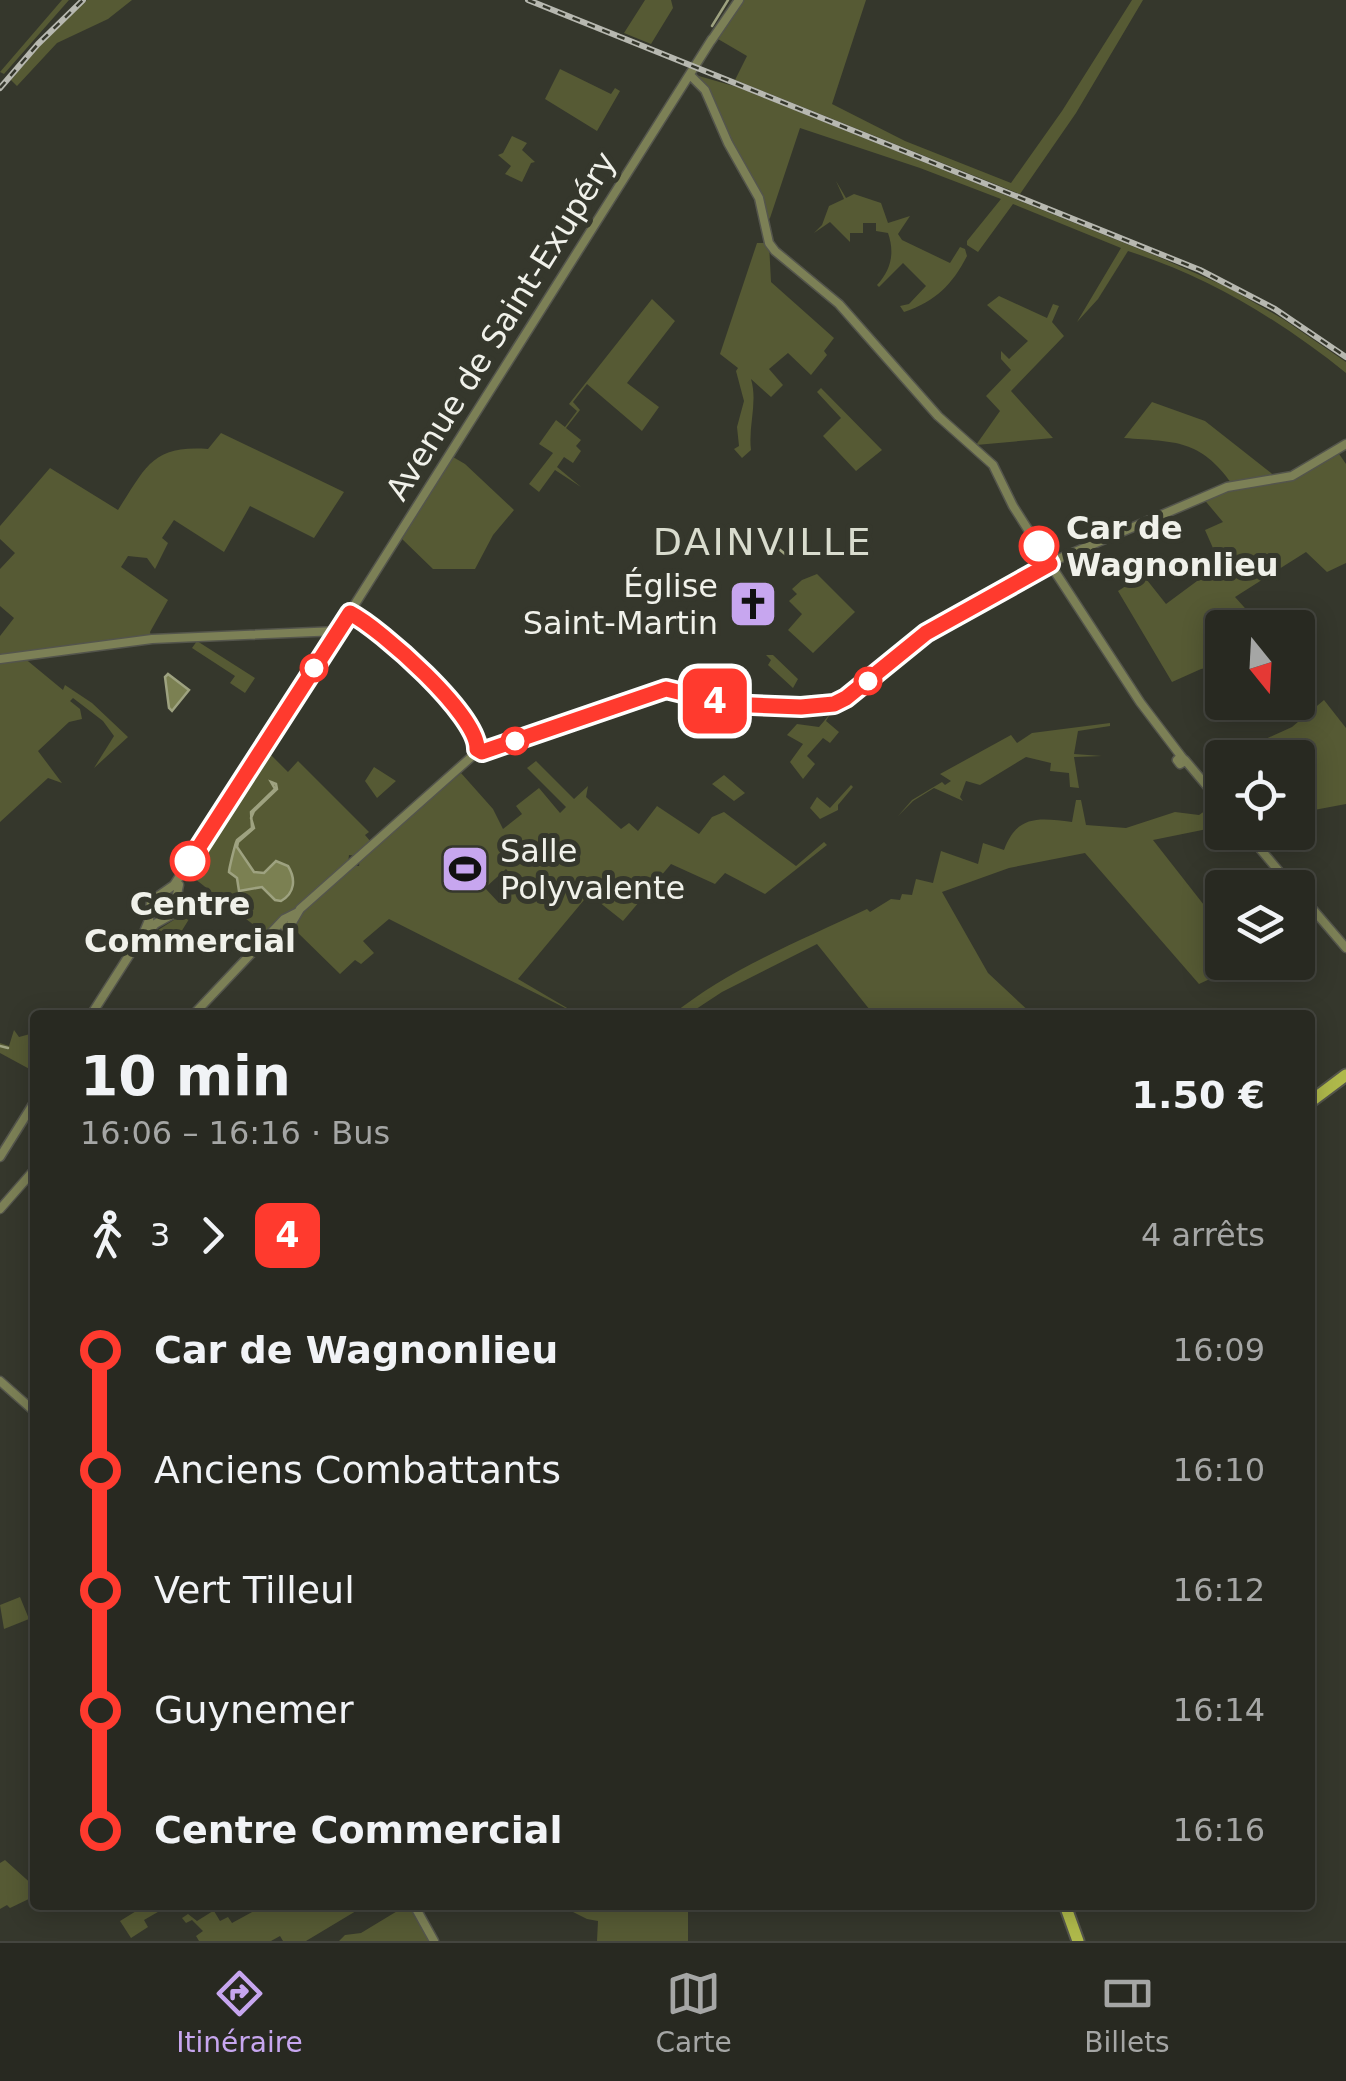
<!DOCTYPE html>
<html lang="fr">
<meta charset="utf-8">
<style>
:root{--surface:#282921;--page:#34352e;--text:#f1f3f6;--muted:#a5a6a5;--line:#44453f;--accent:#c7a6ef}
body{margin:0;font-family:"DejaVu Sans",sans-serif;background:var(--page);color:var(--text);height:100vh;display:flex;flex-direction:column;font-size:38px;white-space:nowrap}
*{box-sizing:border-box;margin:0}
p{font-size:32px;color:var(--muted)}
.icon{flex:none;width:55px;height:55px;fill:none;stroke:currentColor;stroke-width:2;stroke-linecap:round;stroke-linejoin:round}
.map{position:relative;flex:1;overflow:hidden}
.panel{position:absolute;left:30px;top:1010px;width:1285px;height:900px;display:flex;flex-direction:column;background:var(--surface);border-radius:10px;box-shadow:0 5px 25px #0003,0 0 0 2px var(--line)}
.panel>*{flex:none}
.badge{padding:0 20px;border-radius:15px;font-size:35px;line-height:65px}
.needle{width:65px;rotate:162deg}
.buttons{position:absolute;left:1205px;top:610px;display:grid;gap:20px}
.buttons a{display:grid;place-items:center;width:110px;height:110px;border-radius:10px;background:var(--surface);box-shadow:0 5px 25px #0003,0 0 0 2px var(--line);font-size:50px}
.map>.badge{position:absolute;translate:-50% -50%;box-shadow:0 0 0 5px #fff}
.legs{display:flex;align-items:center;gap:15px;height:110px;padding:0 50px;font-size:32px}
.legs p{margin-inline-start:auto}
.overview{display:flex;align-items:center;justify-content:space-between;height:170px;padding:0 50px}
h1{font-size:55px;font-weight:700;line-height:75px}
ul{padding:0 50px;list-style:none}
li{display:flex;align-items:center;gap:35px;height:120px;font-size:38px}
li i{display:grid;place-items:center;width:15px;height:100%;margin:0 12px;background:currentColor}
li i::after{content:'';width:25px;height:25px;margin:-12px;border:8px solid;border-radius:50%;background:var(--surface)}
li p{margin-inline-start:auto}
li:first-child i{background:linear-gradient(#0000 50%,currentColor 0)}
li:last-child i{background:linear-gradient(currentColor 50%,#0000 0)}
.menu{display:flex;justify-content:space-around;align-items:center;height:140px;border-top:2px solid var(--line);background:var(--surface);font-size:28px;color:var(--muted)}
.menu a{display:grid;justify-items:center;gap:5px}
.menu .current{color:var(--accent)}
.map>svg:first-child{display:block}
.green{fill:#565a34;fill-rule:evenodd}
.water{fill:#7b8052;stroke:#9ea280;stroke-width:2.5}
.lines{fill:none;stroke-linecap:round;stroke-linejoin:round}
.stream{stroke:#9ea280;stroke-width:2.5}
.secondary-casing{stroke:#54554c;stroke-width:11}
.highway-casing{stroke:#54554c;stroke-width:15}
.secondary{stroke:#7c8056;stroke-width:8}
.highway{stroke:#afb94b;stroke-width:11}
.rail-casing{stroke:#b7b8b0;stroke-width:6}
.rail{stroke:#35372c;stroke-width:2.5;stroke-dasharray:8;stroke-linecap:butt}
.line-1-casing{stroke:#fff;stroke-width:22}
.line-1{stroke:#ff3a2e;stroke-width:15}
.stop-1-dot{fill:#fff;stroke:#ff3a2e;stroke-width:5}
.labels{text-anchor:middle;stroke-width:10;stroke-linejoin:round;paint-order:stroke}
.street-label{font-size:32px;fill:#f0f1ea;stroke:#35372c}
.stop-label{font-size:32px;font-weight:bold;fill:#f0f1ea;stroke:#35372c;text-anchor:start}
.poi-label{font-size:32px;fill:#f0f1ea;stroke:#35372c;text-anchor:end}
.quarter-label{font-size:38px;letter-spacing:2.5px;fill:#d9dcce;stroke:#35372c}
</style>
<div class="map">
<svg width="1346" height="1941" viewBox="0 0 1346 1941">
<rect width="100%" height="100%" fill="#35372c"/>
<!-- green -->
<path class="green" d="M62,0h7l-65,74 -4,-2z
M87,0h45l-24,19 -51,24 -40,43 -7,-7 49,-54z
M645,0h26l2,8 -22,36 -27,-11z
M741,0h125l-34,104 73,37 106,42 51,-72 70,-111h11l-67,113 -56,81 -285,-114 12,-24 -29,-17 17,-26 -2,-2z
M560,69l51,25 4,-6 5,3 -23,40 -52,-32z
M699,76l38,11 417,168 73,32 56,32 63,43v11c-66,-53 -137,-96 -218,-122l-30,48 -21,23 44,-74 -108,-44 -35,48 -11,-7v-4l34,-42 -81,-31 -120,-40 -30,90 -4,4 -7,-25 -60,-116z
M512,136l15,7 -5,7 13,12 -4,1 -9,19 -17,-8 6,-8 -13,-11 5,-2z
M836,181l10,17 8,-4 27,9 7,20 22,-7 -12,18 4,6 48,23 10,-16 5,2 2,7c-15,29 -31,45 -63,56l-4,-6 9,-2 17,-18 -23,-23 -24,24 -2,-2c14,-15 18,-32 11,-52l-12,-2v-8h-13v10h-13v9l-20,-20 -16,11 8,-8 7,-19 15,-7z
M757,243h12l2,39 63,56 -10,13 3,4 -16,20 -23,-22 -19,16 14,16 -12,12 -20,-18c7,24 -3,46 0,71l-9,8 -8,-9 5,-3 -2,-19 7,-26 -8,-30 2,-3 -18,-14z
M999,296l48,22 6,-14 6,2 -7,16 12,14 -53,55 42,47 -77,7 24,-34 -14,-15 25,-26 -10,-11v-8l8,8 19,-18 -41,-36z
M652,299l23,22 -48,62 32,24 -17,24 -55,-47 -14,18 7,8 -14,18 15,12 -5,6 5,5 -8,12 -9,-6 -7,10 24,20 -26,-17 -16,22 -10,-8 24,-31 -14,-9 17,-24 9,7 12,-16 -8,-7z
M821,388l61,62 -26,21 -33,-35 18,-18 -24,-26z
M1152,402l53,19 75,59 57,-29 9,13v99l-19,9 -21,-20 -71,45 27,30 -40,1v37l-21,4 -29,13 -54,-91 25,-16 23,29 54,-40 -15,-34 18,-8 -21,-25 30,-13c-32,-45 -56,-42 -108,-46z
M221,433l123,59 -30,46 -64,-32 -26,46 -50,-32 -12,18 6,5 -13,26 -8,-11 -19,-2 -7,11 47,33 -18,32 2,7 -129,18 40,33 2,-5 27,18 36,34 -34,31 20,-32 -11,-15 -30,-23 -3,3 10,8 2,10 -13,3 -31,29 24,32 -14,-5 -48,44v-186l14,-18 -14,-12v-37l15,-16 -15,-14v-13l50,-58 68,42c28,-43 34,-65 90,-61z
M453,457l12,7 49,46 -21,25 -18,34h-42l-32,-31z
M817,574l38,38 -42,41 -25,-23 14,-16 -13,-13 8,-7 -5,-5 10,-9z
M763,587l5,2 3,8 -26,21 -5,-7z
M197,641l58,37 -10,15 -15,-10 5,-7 -43,-28z
M766,655h7l25,24 -5,9 -25,-23 3,-5z
M1324,700l22,28v76l-48,9v-13l11,-3 -3,-15 4,-1 -7,-11 -5,-1v-11l-72,-1 66,-30z
M830,714l-4,7 13,11 -9,11 -7,-5 -16,18 8,8 -12,15 -13,-17 13,-18 -16,-9 10,-11 22,3z
M1110,723v3l-32,5 -4,23 28,2 -28,1 5,31 -9,-1 -1,-14 -19,-2 1,-8 -25,-6 -46,28 -14,-4 -6,16 3,4 -29,-13 -21,13 -15,15 14,-16 30,-18 3,3 6,-4 -11,-7 71,-39 6,8 15,-10z
M269,753l19,19 10,-11 71,71 -4,3 6,7 -14,14 -8,-1 -1,8 -80,69 -4,1 -74,-58 71,-116z
M536,761l38,38 14,-13 -2,11 35,32 8,-6 9,8 19,-25 42,28 13,-17 12,-5 72,54 28,-24 3,3 -62,49 -40,-21 -10,11 -44,-20 -48,57 -34,-27 -71,85 61,36 -190,-96 -26,22 11,12 -13,11 -6,-4 -15,14 -45,-44 -2,-4 3,-9 56,-51h7l1,-7 101,-86 32,36 10,20 19,-15 -6,-8 23,-18 21,25 6,-6 -39,-39zM506,869l14,16 -21,18 -14,-15z
M374,767l22,14 -19,17 -12,-17z
M724,775l21,18 -11,8 -22,-17z
M851,785l2,2 -15,18v5l-18,9 -10,-11 7,-11 13,11z
M1076,800h5l5,25 40,3 49,-16 24,3 19,-13 4,6v18l-69,14 69,88v34l22,1 -45,21 -114,-131 -76,15 -67,24 46,81 45,42h-159l-57,-71 -95,48 -35,23h-15c56,-46 130,-75 195,-106l3,3 21,-13 9,1 2,-6 10,1 4,-16 17,4 8,-32 37,13 5,-21 21,7c13,-36 36,-32 68,-28z
M181,890l18,13 -26,42 -18,-13 25,-16z
M14,1030l5,7 11,-3 5,7v31l-35,-19v-10l9,3z
M20,1597l9,22 -25,10 -4,-24z
M5,1860l30,27v9l-25,12 -3,-3 -7,4v-46z
M146,1905h24l-26,15 4,7 -17,11 -11,-17z
M214,1905h2l-2,6 6,10 8,-4 4,6 22,-12 -2,-6h114l-60,36h-23l-3,-5 -9,5h-72l-3,-5 7,-5 -11,-11 -6,3 -4,-5 6,-4 9,7 16,-10z
M397,1905h11l23,36h-92l6,-6 16,-2 38,-23z
M559,1905h129v36h-91l1,-20 -11,-2z"/>
<!-- water -->
<path class="water" d="M168,674l21,16 -17,21 -3,-3 -4,-31z
M271,782l5,2 1,5 -23,22 -3,7 3,10 -16,14 -1,5 17,25 10,1 12,-12 12,5c8,13 7,27 -7,35l-6,-1 -13,-13 -23,4 -2,-13 -8,-6c0,-3 6,-28 8,-32l15,-12 -1,-16 24,-23z"/>
<g class="lines">
<!-- stream -->
<path class="stream" d="M712,26l16,-26
M774,545l11,9
M0,1046l8,2"/>
<!-- secondary casing -->
<g class="secondary-casing">
<path id="secondary" d="M711,41l28,-41
M690,75l15,15 23,53 31,55 10,45 6,8 64,53 99,112 55,49 20,41 37,58 90,138 41,54
M350,613c45,24 110,92 137,135
M338,631l374,-592
M0,659l152,-20 186,-8
M657,690c16,-2 23,3 38,8 33,10 122,17 151,0l80,-65 130,-73 171,-73 65,-11 54,-32
M1181,756l4,5 -5,3 -3,-4z
M1185,760l37,44
M1246,832l47,56
M1298,892l48,56
M282,922l3,5 5,-1 10,-17 178,-158 6,1 3,-4 173,-59
M146,935l9,-11 18,-10 6,-29
M91,1015l53,-83 5,-12 2,-19 23,-16 166,-255
M193,1015l91,-96 12,-6
M0,1157l35,-56
M0,1209l35,-40
M0,1381l35,31
M414,1905l20,36"/>
</g>
<!-- highway casing -->
<g class="highway-casing">
<path id="highway" d="M1310,1102l36,-27
M1065,1905l13,36"/>
</g>
<!-- secondary -->
<use href="#secondary" class="secondary"/>
<!-- highway -->
<use href="#highway" class="highway"/>
<!-- rail casing -->
<g class="rail-casing">
<path id="rail" d="M528,0l672,270 75,39 71,48
M0,88l38,-44 45,-44"/>
</g>
<!-- rail -->
<use href="#rail" class="rail"/>
</g>
<g class="lines">
<!-- line-1 casing -->
<g class="line-1-casing">
<path id="line-1" d="M190,861l160,-248c31,16 128,102 127,136l5,3 184,-63 62,15 73,3 33,-3 12,-6 80,-65 124,-69 -11,-18"/>
</g>
<!-- line-1 -->
<use href="#line-1" class="line-1"/>
</g>
<!-- icons -->
<defs>
<g id="church-square" transform="scale(2.5)"><rect x="-9" y="-9" width="18" height="18" rx="4" fill="#c7a6ef" stroke="#35372c"/><path d="M-1.2-6h2.4v3.5h3.3v2.4h-3.3V6h-2.4V-.1h-3.3v-2.4h3.3Z" fill="#111"/></g>
<g id="stadium-square" transform="scale(2.5)"><rect x="-9" y="-9" width="18" height="18" rx="4" fill="#c7a6ef" stroke="#35372c"/><path d="M0-5a6.5 5 0 1 0 0 10a6.5 5 0 1 0 0-10ZM-3.5-1.8h7v3.6h-7Z" fill="#111"/></g>
</defs>
<g fill-rule="evenodd">
<use href="#church-square" x="753" y="604"/>
<use href="#stadium-square" x="465" y="869"/>
</g>
<!-- markers -->
<g class="stop-1-dot">
<circle cx="1039" cy="546" r="18"/>
<circle cx="314" cy="668" r="12"/>
<circle cx="868" cy="681" r="12"/>
<circle cx="515" cy="741" r="12"/>
<circle cx="190" cy="861" r="18"/>
</g>
<g class="labels">
<!-- street labels -->
<g class="street-label">
<text transform="translate(501 326) rotate(-58)" y="11">Avenue de Saint-Exupéry</text>
</g>
<!-- stop labels -->
<g class="stop-label">
<text x="1066" y="539">Car de<tspan x="1066" dy="37">Wagnonlieu</tspan></text>
<text x="190" y="915" text-anchor="middle">Centre<tspan x="190" dy="37">Commercial</tspan></text>
</g>
<!-- poi labels -->
<g class="poi-label">
<text x="718" y="597">Église<tspan x="718" dy="37">Saint-Martin</tspan></text>
<text x="500" y="862" text-anchor="start">Salle<tspan x="500" dy="37">Polyvalente</tspan></text>
</g>
<!-- quarter labels -->
<g class="quarter-label">
<text x="763" y="555">DAINVILLE</text>
</g>
</g>
</svg>
<div class="buttons">
<a><svg class="needle" viewBox="-14 -14 28 28"><path d="M0-13l5 13h-10z" fill="#e53935"/><path d="M0 13l5-13h-10z" fill="#a5a6a5"/></svg></a>
<a><svg class="icon" aria-label="locate" viewBox="0 0 24 24"><circle cx="12" cy="12" r="6"/><path d="M12 2v4M12 18v4M2 12h4M18 12h4"/></svg></a>
<a><svg class="icon" aria-label="layers" viewBox="0 0 24 24"><path d="M12 4l9 5-9 5-9-5zM3 14l9 5 9-5"/></svg></a>
</div>
<b class="badge" style="left:715px;top:701px;background:#ff3a2e;color:#fff">4</b>
<section class="panel">
<div class="overview"><div><h1>10 min</h1><p>16:06 – 16:16 · Bus</p></div><b>1.50 €</b></div>
<div class="legs"><svg class="icon" aria-label="walk" viewBox="0 0 24 24"><circle cx="13" cy="4" r="2"/><path d="M13 8l-2 6 4 7M11 14l-3 7M7 12l3-4h3l4 4"/></svg>3<svg class="icon" aria-label="forward" viewBox="0 0 24 24"><path d="M9 5l7 7-7 7"/></svg><b class="badge" style="background:#ff3a2e;color:#fff">4</b><p>4 arrêts</p></div>
<ul>
<li><i style="color:#ff3a2e"></i><b>Car de Wagnonlieu</b><p>16:09</p></li>
<li><i style="color:#ff3a2e"></i><span>Anciens Combattants</span><p>16:10</p></li>
<li><i style="color:#ff3a2e"></i><span>Vert Tilleul</span><p>16:12</p></li>
<li><i style="color:#ff3a2e"></i><span>Guynemer</span><p>16:14</p></li>
<li><i style="color:#ff3a2e"></i><b>Centre Commercial</b><p>16:16</p></li>
</ul>
</section>
</div>
<nav class="menu">
<a class="current"><svg class="icon" aria-label="directions" viewBox="0 0 24 24"><path d="M12 3l9 9-9 9-9-9zM9 14v-3h6M13 9l2 2-2 2"/></svg>Itinéraire</a>
<a><svg class="icon" aria-label="map" viewBox="0 0 24 24"><path d="M3 6l6-2 6 2 6-2v14l-6 2-6-2-6 2zM9 4v14M15 6v14"/></svg>Carte</a>
<a><svg class="icon" aria-label="tickets" viewBox="0 0 24 24"><path d="M3 7h18v10H3zM15 7v10"/></svg>Billets</a>
</nav>
